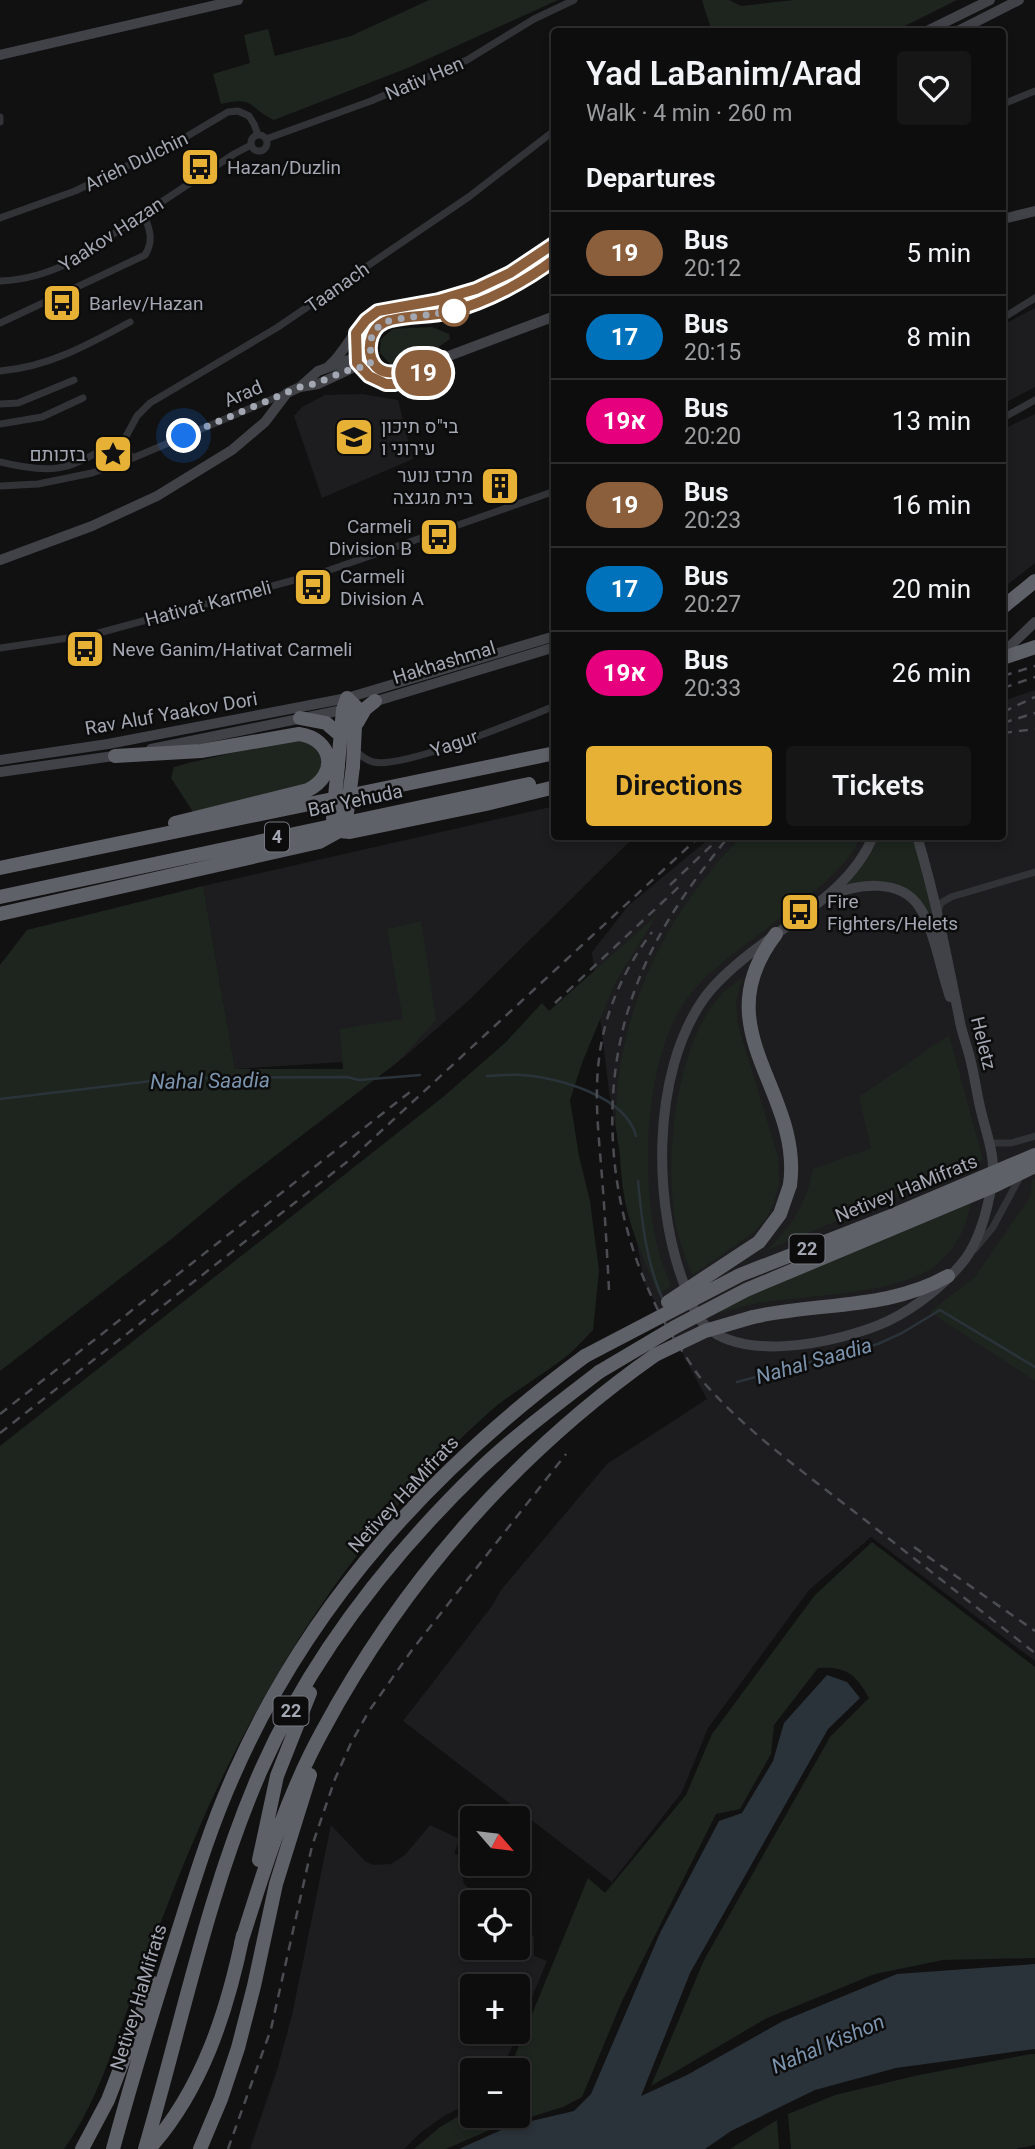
<!DOCTYPE html>
<meta charset="utf-8">
<style>
:root{--surface:#0d0d0e;--page:#161617;--text:#f1f3f6;--muted:#9a9c9e;--line:#2d2d2e;--accent:#e6b135}
body{margin:0;font-family:Roboto,Heebo,sans-serif;background:var(--page);color:var(--text);height:100vh;display:flex;flex-direction:column;font-size:26px;white-space:nowrap}
*{box-sizing:border-box;margin:0}
p{font-size:23px;color:var(--muted)}
.icon{flex:none;width:38px;height:38px;fill:none;stroke:currentColor;stroke-width:2;stroke-linecap:round;stroke-linejoin:round}
.map{position:relative;flex:1;overflow:hidden}
.drawer{position:absolute;left:551px;top:28px;width:455px;height:812px;display:flex;flex-direction:column;background:var(--surface);border-radius:7px;box-shadow:0 4px 10px #0003,0 0 0 2px var(--line)}
.drawer>*{flex:none}
.badge{padding:0 14px;border-radius:23px;font-size:24px;line-height:46px}
.needle{width:46px;rotate:118deg}
.controls{position:absolute;left:460px;top:1806px;display:grid;gap:14px}
.controls a{display:grid;place-items:center;width:70px;height:70px;border-radius:7px;background:var(--surface);box-shadow:0 4px 10px #0003,0 0 0 2px var(--line);font-size:35px}
.you{position:absolute;width:35px;height:35px;margin:-18px;border:5px solid #fff;border-radius:50%;background:#1a73e8;box-shadow:0 0 0 10px #1a73e833}
.map>.badge{position:absolute;translate:-50% -50%;box-shadow:0 0 0 4px #fff}
h2{padding:0 35px;font-size:26px;line-height:63px}
.round{display:grid;place-items:center;flex:none;width:74px;height:74px;border-radius:7px;background:var(--page)}
.head{display:flex;align-items:center;justify-content:space-between;height:119px;padding:0 35px}
h1{font-size:33px;font-weight:600;line-height:52px}
.action{display:flex;gap:14px;margin-top:auto;padding:14px 35px}
.action a{flex:1;height:80px;border-radius:7px;background:var(--accent);color:#111;font-size:28px;font-weight:600;line-height:80px;text-align:center}
.action a+a{background:var(--page);color:var(--text)}
ul{padding:0;list-style:none}
li{display:flex;align-items:center;gap:21px;height:84px;padding:0 35px;border-top:2px solid var(--line)}
li div{flex:1}
li b{display:block;font-size:26px}
li em{font-style:normal}
li .badge{min-width:77px;font-weight:700;text-align:center}
.map>svg:first-child{display:block}
.built{fill:#1d1d1f}
.green{fill:#1e251f}
.water{fill:#2b333a}
.lines{fill:none;stroke-linecap:round;stroke-linejoin:round}
.stream{stroke:#2b333a;stroke-width:2.5}
.street{stroke:#323337;stroke-width:7}
.secondary{stroke:#404247;stroke-width:10}
.highway{stroke:#5f6168;stroke-width:14}
.rail{stroke:#4b4d52;stroke-width:2.5;stroke-dasharray:9 7;stroke-linecap:butt}
.highway-bridge{stroke:#5f6168;stroke-width:14}
.line-casing{stroke:#fff;stroke-width:16}
.line{stroke:#8b5e3c;stroke-width:10}
.walk{stroke:#a3a7b2;stroke-width:7;stroke-dasharray:0 12.6}
.stop-dot{fill:#fff;stroke:#8b5e3c;stroke-width:3.5}
.labels{text-anchor:middle;stroke-width:5;stroke-linejoin:round;paint-order:stroke}
.shield{fill:#0c0c0d;stroke:#767880;stroke-width:2}
.shield-label{font-size:18px;font-weight:bold;fill:#a3a7b2}
.street-label{font-size:19px;fill:#a3a7b2;stroke:#0c0c0d}
.poi-label{font-size:19px;fill:#a3a7b2;stroke:#0c0c0d;text-anchor:start}
.water-label{font-size:21px;font-style:italic;fill:#7b93ac;stroke:#0c0c0d}
</style>
<div class="map">
<svg width="1035" height="2149" viewBox="0 0 1035 2149">
<rect width="100%" height="100%" fill="#111112"/>
<!-- built -->
<path class="built" d="M1035,308v79l-32,17v-79z
M362,394l36,6 15,59 -91,39 -28,-82 8,-9 23,-12z
M1035,414v149l-32,25v-159z
M1035,690v971l-164,-124 -62,53 -101,138 -26,64 -70,90 -209,-161 89,-115 9,-16 106,-126 100,-65 -63,-117 -35,-191 -17,-139 37,-47 82,-68 292,-1v-135z
M555,806v30l79,1 -167,165 -64,56 -168,11 -32,-183z
M331,1825l35,37 8,3 17,-1 14,-9 25,-30 30,14 -6,14 8,5 -2,4 4,22 21,18h-13v46h46v-33l11,12 5,11v18l13,5 -29,70v-45h-46v46h46l-16,38h-30v32l-28,14 -24,17 -16,16h-154l27,-79 15,-55z"/>
<!-- green -->
<path class="green" d="M429,0h129l-148,67 -136,53c-28,-13 -17,-24 -53,-16l-8,-30 37,-11 -6,-28 24,-6 7,27 76,-20z
M702,0h27l12,6 53,-6h163l-62,31 -183,1z
M432,327l17,7 1,5 -34,24 -18,6 -7,-4 -11,-12 1,-14 12,-10z
M302,737l22,16 -8,29 -123,30 -22,-34 3,-11 14,-4z
M741,837h119c-11,31 -59,65 -85,85 -31,25 -69,48 -91,81 -41,60 -44,185 -24,253 3,10 7,20 11,30l-13,8c-10,-26 -23,-53 -30,-80 -5,-19 -7,-39 -8,-59 -2,-13 -5,-28 -4,-42 3,-106 52,-202 125,-276z
M877,837h36l27,99 -30,-43 -67,-6z
M203,886l32,183h108l-3,-40 63,-10 -16,-90 34,-8 15,99 -37,41 -166,127 -59,49 -174,134v-406l27,-35z
M657,915l-41,66 -34,82 -12,37 9,56 11,45 9,70 -6,59c-10,10 -19,21 -30,29 -25,19 -54,35 -77,56 -115,104 -198,226 -265,365 -34,70 -62,147 -90,220 -19,51 -35,104 -67,149h-64v-703l443,-349 62,-54 37,-40 7,8z
M742,978l-6,24 2,23 40,132 1,27 -5,19 -8,16 -12,13 -61,43c-9,-20 -16,-39 -19,-61 -8,-63 2,-170 47,-219 6,-7 14,-11 21,-17z
M949,1035l34,125 -216,90c27,-26 38,-44 46,-81l58,-21 -12,-51z
M1035,1179v202l-105,-69 45,-35 55,-80 2,-17z
M972,1199c-7,29 -12,45 -35,65 -34,30 -128,31 -173,38 -20,3 -39,10 -58,14l58,-27z
M872,1542l163,125v291l-92,2 -68,14 -108,44 -116,68 53,-126 126,-223 39,-39c-13,-24 -23,-32 -51,-30l-44,57 -3,29 -31,55 -24,5 -94,187 -40,96 -19,10 -71,22 -46,20h-32l26,-22 32,-19v8h46v-46h-9l79,-192 17,15 81,-98 26,-61 103,-139z
M1031,2054h4v91l-20,4h-224l-3,-35 47,-19 84,-20z
M777,2120l2,29h-49z"/>
<!-- water -->
<path class="water" d="M827,1675l20,7 13,16 -32,31 -138,244 -49,123 46,-21 96,-54 114,-47 138,-10v85l-139,19 -81,22 -84,41 -26,18h-246l51,-23 64,-15 17,-17 69,-161 59,-112 23,-8 31,-52 11,-38z"/>
<g class="lines">
<!-- stream -->
<path class="stream" d="M487,1076c11,0 23,-2 34,-1 36,2 105,21 115,61
M0,1099l177,-21 170,-1 12,3 61,-5
M638,1181c4,41 8,81 25,119
M737,1382l141,-38 24,-11 38,-23 95,57"/>
<!-- street -->
<path class="street" d="M1003,104l32,-13
M0,117v5
M251 143a8 8 0 1 1 16 0a8 8 0 1 1-16 0Z
M266,139l105,-38 96,-41 67,-41 40,-19
M0,218l75,-27 104,-50 49,-29 10,-1 11,5 5,8 4,11
M0,281c27,-1 50,-8 74,-21l160,-106 17,-9
M1003,318l32,-20
M0,323l145,-68c9,-14 5,-26 -2,-42
M0,371c48,-4 88,-26 130,-49
M0,404l18,-1 56,-23
M1003,418l32,-18
M0,424l42,-7 41,-19
M123,442l14,-26 13,-13 128,-76 192,-131 85,-66
M123,442l2,8 8,8
M0,462c20,5 47,10 67,4 20,-5 36,-20 56,-24
M0,486l38,-2 54,-11 41,-15 151,-64
M0,648l95,-14 229,-62 231,-81
M355,750c5,5 11,10 18,12 32,7 146,-42 182,-56
M938,911l3,-8 10,-6 84,-25
M991,1143h20l24,-7
M975,1249l18,-22 27,-50"/>
<!-- secondary -->
<path class="secondary" d="M925,32l65,-32
M956,32l63,-32
M0,55l238,-55
M1003,219l32,-8
M555,259c-30,23 -69,44 -106,53 -19,5 -53,2 -69,13 -12,8 -16,33 -2,42 8,7 21,5 31,4l146,-55
M356,334c-1,9 -1,20 0,27 1,5 8,10 11,13 20,18 46,6 65,-8
M329,366c18,-16 26,-41 46,-53 18,-11 44,-8 64,-13 42,-10 82,-30 116,-57
M300,387l18,-16 39,-14
M0,560l92,-34 65,-30 75,-46 33,-28 22,-29 13,-6 18,-3 41,-19
M1003,653l32,-31
M370,703l185,-56
M151,749l196,-40
M0,760l108,-16 239,-46 208,-62
M0,772l121,-17
M829,896c27,-12 72,-19 91,12 14,21 21,64 30,89
M688,1294c-36,-84 -38,-221 17,-297 12,-16 27,-29 42,-41 43,-35 105,-66 126,-120
M694,1309c26,61 147,34 194,12 29,-14 59,-38 78,-63 14,-20 22,-51 26,-75 4,-25 -4,-44 -10,-68 -5,-18 -7,-38 -12,-57 -3,-13 -9,-27 -11,-41 -12,-60 -24,-121 -42,-181"/>
<!-- highway -->
<path class="highway" d="M1003,607l32,-26
M1003,658l32,-11
M300,718l26,5 14,12
M357,723l8,-14 10,-8
M115,756l86,-5 98,-17c34,5 40,40 9,56l-133,33
M338,765l5,-55 4,-12 9,9 -3,59
M0,868l555,-115
M0,897l529,-113
M0,914l319,-72 20,-11 11,1 136,-28 69,-17
M776,934c-74,96 27,156 14,251
M753,1317c66,-15 135,-7 195,-41
M259,1860l18,-84 33,-83
M241,1943c23,-73 45,-146 82,-213 80,-149 194,-278 332,-375
M82,2149l26,-49 45,-117
M113,2149c19,-70 40,-139 62,-208 18,-57 35,-114 60,-169 76,-172 201,-306 350,-416
M145,2149c37,-126 63,-258 116,-379 50,-113 130,-215 219,-301 37,-35 79,-66 119,-97
M149,2149c53,-59 78,-137 94,-214
M200,2149l21,-50 17,-51 16,-62 22,-102 34,-109"/>
<!-- rail -->
<path class="rail" d="M1003,676l32,-10
M1003,688l32,-11
M1003,712l32,-15
M1003,723l32,-10
M1003,733l32,-4
M725,841c-39,49 -71,94 -92,154 -40,114 -20,246 43,347 10,14 19,30 30,43 42,47 92,83 141,121 63,49 125,98 188,147
M670,885l43,-41
M555,1003l128,-120
M609,1290c-2,-38 -4,-75 -7,-113 -3,-39 -8,-79 -3,-118 5,-46 25,-90 53,-127
M0,1414l415,-326
M0,1433l352,-275 348,-322
M914,1547l121,84
M228,2149l43,-120 41,-183 23,-67 16,-36 18,-32 43,-61 154,-196"/>
<!-- highway-bridge -->
<path class="highway-bridge" d="M338,765l-5,53 6,13
M339,831l8,-18 6,-47
M668,1302l91,-60 21,-28 10,-29
M655,1355l50,-24 48,-14
M585,1356l155,-81 151,-59 144,-61
M599,1372l76,-45 71,-37 250,-105 39,-19"/>
</g>
<g class="lines">
<!-- line casing -->
<g class="line-casing">
<path id="line" d="M555,243l-45,30 -34,16 -37,11 -61,11 -12,9 -10,13 1,30 12,13 17,8h8l21,-6 27,-20c-18,6 -62,30 -71,-1 -2,-7 -2,-13 1,-21 3,-8 10,-14 19,-16 19,-5 40,-3 59,-8 37,-10 75,-30 105,-53"/>
</g>
<!-- line -->
<use href="#line" class="line"/>
<!-- walk -->
<path class="walk" d="M184,436l116,-49c23,-3 45,-20 67,-20l4,-5c-1,-22 -3,-33 20,-42l63,-9"/>
</g>
<!-- icons -->
<defs>
<g id="bus-square" transform="scale(2.0125)"><rect x="-9" y="-9" width="18" height="18" rx="4" fill="#e6b135" stroke="#0c0c0d"/><path d="M-5-6H5V4H4V6H2V4H-2V6H-4V4H-5ZM-3.5-4V0h7V-4ZM-3.5 1.2v1.5H-2V1.2ZM2 1.2v1.5H3.5V1.2Z" fill="#111"/></g>
<g id="school-square" transform="scale(2.0125)"><rect x="-9" y="-9" width="18" height="18" rx="4" fill="#e6b135" stroke="#0c0c0d"/><path d="M0-5L7-2L0 1L-7-2ZM-4 1L0 2.5L4 1V4Q0 6-4 4Z" fill="#111"/></g>
<g id="sight-square" transform="scale(2.0125)"><rect x="-9" y="-9" width="18" height="18" rx="4" fill="#e6b135" stroke="#0c0c0d"/><path d="M0-6L1.8-2.2L6-1.7L2.9 1.2L3.7 5.4L0 3.3L-3.7 5.4L-2.9 1.2L-6-1.7L-1.8-2.2Z" fill="#111"/></g>
<g id="building-square" transform="scale(2.0125)"><rect x="-9" y="-9" width="18" height="18" rx="4" fill="#e6b135" stroke="#0c0c0d"/><path d="M-4-6H4V6H1V3H-1V6H-4ZM-2.5-4.3h1.7v1.8h-1.7ZM.8-4.3h1.7v1.8H.8ZM-2.5-1h1.7V.8h-1.7ZM.8-1h1.7V.8H.8Z" fill="#111"/></g>
</defs>
<g fill-rule="evenodd">
<use href="#bus-square" x="200" y="167"/>
<use href="#bus-square" x="62" y="303"/>
<use href="#school-square" x="354" y="437"/>
<use href="#sight-square" x="113" y="454"/>
<use href="#building-square" x="500" y="486"/>
<use href="#bus-square" x="439" y="537"/>
<use href="#bus-square" x="313" y="587"/>
<use href="#bus-square" x="85" y="649"/>
<use href="#bus-square" x="800" y="912"/>
</g>
<!-- markers -->
<circle class="stop-dot" cx="454" cy="311" r="14"/>
<g class="labels">
<!-- shield labels -->
<g class="shield">
<rect x="265" y="822.5" width="24" height="29" rx="5"/>
<rect x="789.5" y="1234.5" width="35" height="29" rx="5"/>
<rect x="273.5" y="1696.5" width="35" height="29" rx="5"/>
</g>
<g class="shield-label">
<text x="277" y="843">4</text>
<text x="807" y="1255">22</text>
<text x="291" y="1717">22</text>
</g>
<!-- street labels -->
<g class="street-label">
<text transform="translate(424 78) rotate(-23)" y="7">Nativ Hen</text>
<text transform="translate(136 161) rotate(-26)" y="7">Arieh Dulchin</text>
<text transform="translate(111 234) rotate(-33)" y="7">Yaakov Hazan</text>
<text transform="translate(337 287) rotate(-35)" y="7">Taanach</text>
<text transform="translate(243 393) rotate(-23)" y="7">Arad</text>
<text transform="translate(208 603) rotate(-15)" y="7">Hativat Karmeli</text>
<text transform="translate(444 662) rotate(-17)" y="7">Hakhashmal</text>
<text transform="translate(171 713) rotate(-10)" y="7">Rav Aluf Yaakov Dori</text>
<text transform="translate(454 743) rotate(-19)" y="7">Yagur</text>
<text transform="translate(355 800) rotate(-12)" y="7">Bar Yehuda</text>
<text transform="translate(984 1043) rotate(76)" y="7">Heletz</text>
<text transform="translate(906 1188) rotate(-22)" y="7">Netivey HaMifrats</text>
<text transform="translate(403 1494) rotate(-47)" y="7">Netivey HaMifrats</text>
<text transform="translate(138 1997) rotate(-73)" y="7">Netivey HaMifrats</text>
</g>
<!-- poi labels -->
<g class="poi-label">
<text x="227" y="174">Hazan/Duzlin</text>
<text x="89" y="310">Barlev/Hazan</text>
<text x="381" y="433">בי"ס תיכון<tspan x="381" dy="22">עירוני ו</tspan></text>
<text x="86" y="461" text-anchor="end">בזכותם</text>
<text x="473" y="482" text-anchor="end">מרכז נוער<tspan x="473" dy="22">בית מגנצה</tspan></text>
<text x="412" y="533" text-anchor="end">Carmeli<tspan x="412" dy="22">Division B</tspan></text>
<text x="340" y="583">Carmeli<tspan x="340" dy="22">Division A</tspan></text>
<text x="112" y="656">Neve Ganim/Hativat Carmeli</text>
<text x="827" y="908">Fire<tspan x="827" dy="22">Fighters/Helets</tspan></text>
</g>
<!-- water labels -->
<g class="water-label">
<text transform="translate(210 1081) rotate(-1)" y="7">Nahal Saadia</text>
<text transform="translate(814 1361) rotate(-16)" y="7">Nahal Saadia</text>
<text transform="translate(828 2044) rotate(-23)" y="7">Nahal Kishon</text>
</g>
</g>
</svg>
<div class="controls">
<a><svg class="needle" viewBox="-14 -14 28 28"><path d="M0-13l5 13h-10z" fill="#e53935"/><path d="M0 13l5-13h-10z" fill="#9a9c9e"/></svg></a>
<a><svg class="icon" aria-label="locate" viewBox="0 0 24 24"><circle cx="12" cy="12" r="6"/><path d="M12 2v4M12 18v4M2 12h4M18 12h4"/></svg></a>
<a>+</a>
<a>−</a>
</div>
<div class="you" style="left:184px;top:436px"></div>
<b class="badge" style="left:423px;top:373px;background:#8b5e3c;color:#fff">19</b>
<section class="drawer">
<div class="head"><div><h1>Yad LaBanim/Arad</h1><p>Walk · 4 min · 260 m</p></div><a class="round"><svg class="icon" aria-label="heart" viewBox="0 0 24 24"><path d="M12 20l-8-8c-3-5 5-10 8-4 3-6 11-1 8 4z"/></svg></a></div>
<h2>Departures</h2>
<ul>
<li><span class="badge" style="background:#8b5e3c;color:#fff">19</span><div><b>Bus</b><p>20:12</p></div><em>5 min</em></li>
<li><span class="badge" style="background:#0072bc;color:#fff">17</span><div><b>Bus</b><p>20:15</p></div><em>8 min</em></li>
<li><span class="badge" style="background:#e6007e;color:#fff">19א</span><div><b>Bus</b><p>20:20</p></div><em>13 min</em></li>
<li><span class="badge" style="background:#8b5e3c;color:#fff">19</span><div><b>Bus</b><p>20:23</p></div><em>16 min</em></li>
<li><span class="badge" style="background:#0072bc;color:#fff">17</span><div><b>Bus</b><p>20:27</p></div><em>20 min</em></li>
<li><span class="badge" style="background:#e6007e;color:#fff">19א</span><div><b>Bus</b><p>20:33</p></div><em>26 min</em></li>
</ul>
<div class="action"><a>Directions</a><a>Tickets</a></div>
</section>
</div>
